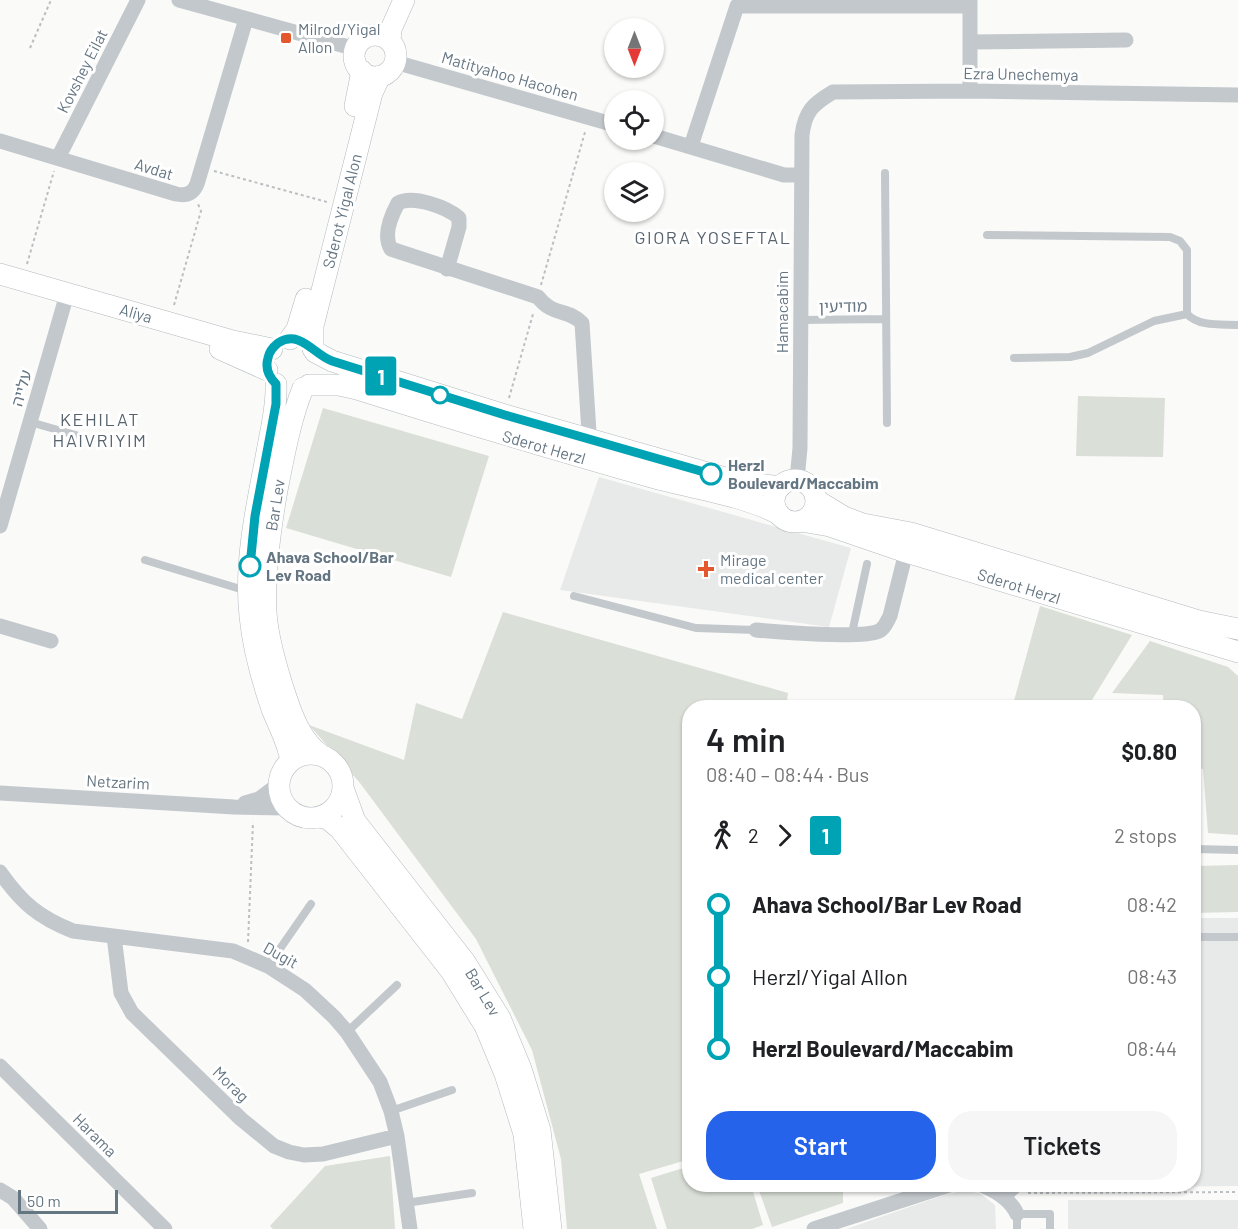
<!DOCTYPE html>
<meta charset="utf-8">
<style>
:root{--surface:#fff;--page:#f6f6f6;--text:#202124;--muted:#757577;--accent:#2563eb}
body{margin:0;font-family:Barlow,"Noto Sans Hebrew",sans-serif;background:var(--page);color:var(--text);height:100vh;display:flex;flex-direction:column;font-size:22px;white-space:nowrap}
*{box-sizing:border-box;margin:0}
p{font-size:20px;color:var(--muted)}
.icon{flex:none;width:33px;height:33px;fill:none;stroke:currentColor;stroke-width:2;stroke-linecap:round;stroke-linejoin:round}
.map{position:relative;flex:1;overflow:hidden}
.details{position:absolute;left:682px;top:700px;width:519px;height:492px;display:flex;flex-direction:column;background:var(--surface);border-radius:24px;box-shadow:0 2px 4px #0004}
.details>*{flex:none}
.badge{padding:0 12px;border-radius:4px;font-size:21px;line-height:39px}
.needle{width:39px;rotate:180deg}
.fabs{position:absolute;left:604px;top:18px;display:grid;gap:12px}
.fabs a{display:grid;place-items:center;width:60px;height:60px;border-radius:50%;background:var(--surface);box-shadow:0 2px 4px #0004;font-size:30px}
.scale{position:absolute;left:18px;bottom:15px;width:100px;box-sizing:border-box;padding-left:6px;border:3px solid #657683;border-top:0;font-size:16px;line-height:21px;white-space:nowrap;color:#657683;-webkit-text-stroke:4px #fff;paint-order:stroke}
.map>.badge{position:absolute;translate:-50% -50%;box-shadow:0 0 0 3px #fff}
.legs{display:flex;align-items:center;gap:9px;height:66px;padding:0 24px;font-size:20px}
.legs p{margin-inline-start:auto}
.overview{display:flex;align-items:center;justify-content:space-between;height:102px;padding:0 24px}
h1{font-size:33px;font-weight:600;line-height:45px}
.button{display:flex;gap:12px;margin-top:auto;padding:12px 24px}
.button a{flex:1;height:69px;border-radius:24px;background:var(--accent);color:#fff;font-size:24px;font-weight:600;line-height:69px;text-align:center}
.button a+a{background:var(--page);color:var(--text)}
ul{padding:0 24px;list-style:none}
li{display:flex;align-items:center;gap:21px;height:72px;font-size:22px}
li i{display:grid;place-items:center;width:9px;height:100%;margin:0 8px;background:currentColor}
li i::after{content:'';width:15px;height:15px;margin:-8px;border:4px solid;border-radius:50%;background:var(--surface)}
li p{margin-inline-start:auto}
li:first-child i{background:linear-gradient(#0000 50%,currentColor 0)}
li:last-child i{background:linear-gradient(currentColor 50%,#0000 0)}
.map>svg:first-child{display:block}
.built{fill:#e8e9e9}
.green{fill:#dadfd7}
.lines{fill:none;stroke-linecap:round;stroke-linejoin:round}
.secondary-casing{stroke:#b3babf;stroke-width:22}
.path{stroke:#bbbfc2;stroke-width:2;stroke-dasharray:3 3;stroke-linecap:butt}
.lane{stroke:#c3c8cc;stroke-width:8}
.street{stroke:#c3c8cc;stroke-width:15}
.secondary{stroke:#fff;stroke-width:21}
.line-1-casing{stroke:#fff;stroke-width:14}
.line-1{stroke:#00a3b4;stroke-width:9}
.poi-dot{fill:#e4572e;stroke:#fff;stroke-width:2}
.stop-1-dot{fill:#fff;stroke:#00a3b4;stroke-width:3}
.labels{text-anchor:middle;stroke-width:6;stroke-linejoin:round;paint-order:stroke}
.poi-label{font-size:16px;fill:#657683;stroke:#fff;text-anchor:start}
.street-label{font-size:16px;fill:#657683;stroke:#fff}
.stop-label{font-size:16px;font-weight:bold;fill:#657683;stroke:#fff;text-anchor:start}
.neighbourhood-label{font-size:18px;letter-spacing:1.5px;fill:#57646e;stroke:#fff}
</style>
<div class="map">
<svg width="1238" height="1229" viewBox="0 0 1238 1229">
<rect width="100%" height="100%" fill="#fafaf8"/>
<!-- built -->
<path class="built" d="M599,477l252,71 -22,79 -269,-37z
M1194,918h44v268l-207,2v-3h163z
M966,1190l15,4 14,11 1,24h-150l98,-34z
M1068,1200h170v29h-170z"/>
<!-- green -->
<path class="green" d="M1078,396l87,2 -2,59 -87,-1z
M323,408l166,48 -38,121 -165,-49z
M1040,606l92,29 -45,73h-75z
M503,612l285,81 -2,15h-96v451l-51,15 18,55h-90l-6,-70 -29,-109 -56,-111 -116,-156 -51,-58 95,35 12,-57 46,16z
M1150,641l78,26 10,9v159l-30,-2 -5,-64 -9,-1v-60h-30l-1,-13 -51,-2z
M1238,865v47l-44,1v-47z
M390,1156l5,73h-122l-3,-3 55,-60z
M690,1166v19h61l12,40 -11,4h-85l-16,-51z
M757,1185h86v18l-71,24z"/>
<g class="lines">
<!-- secondary casing -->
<g class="secondary-casing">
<path id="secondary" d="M354 56a21 21 0 1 1 42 0a21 21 0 1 1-42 0Z
M390,41l1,-12 13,-29
M355,106l7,-35
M0,274l233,67 39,8
M290,339l7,-10 9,-30
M220,349l47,21
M313,349v-23l59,-233 8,-17
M315,352l17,9 173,54 231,66 44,6
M276,384c1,23 -5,45 -9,68 -10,53 -23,109 -17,164 3,31 12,64 22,93 7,18 16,33 19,52
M309,385h30l18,4c98,31 196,60 294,88 42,12 89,17 128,37
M303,388c-13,33 -19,67 -26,102 -7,40 -13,82 -11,123 2,28 11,57 20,84 7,21 16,45 35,58
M774 501a21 21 0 1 1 42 0a21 21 0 1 1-42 0Z
M816,500l28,17 19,7 48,9 288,88 39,8
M801,521l29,5 76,26 332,100
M279 786a32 32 0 1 1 64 0a32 32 0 1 1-64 0Z
M343,788l12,33 110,141 35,56 21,51 19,61 11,99
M320,817l8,2 12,10 111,142 34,55 20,48 19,60 10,95"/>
</g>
<!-- path -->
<path class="path" d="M30,48l21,-48
M214,171l113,31
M27,264l27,-93
M541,285l44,-153
M174,305l27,-94 -3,-7
M509,398l24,-84
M248,942l5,-120
M1028,1193l210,-1"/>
<!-- lane -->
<path class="lane" d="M885,173l2,250
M987,235l183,2 10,4 7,9v64c12,13 34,10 51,11
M800,320l86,-1
M1014,358l56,-1 18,-4 66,-32 33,-7
M30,422l63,18
M145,560l102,31
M574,596l122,32 60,2
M852,633l15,-69
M1194,849l44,1
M1194,937h44
M268,966l43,-62
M347,1032l50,-47
M391,1111l61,-21
M1006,1199l15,-14
M406,1203l66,-10
M1017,1229v-15h33v15"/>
<!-- street -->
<path class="street" d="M179,0l177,49
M970,0v91
M970,42l156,-2
M395,62l220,63
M654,136l130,39h17
M0,141l176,53c10,2 17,0 21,-10l49,-165
M691,146l46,-140h233
M58,158l80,-158
M447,269l12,-42v-9c-12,-11 -46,-23 -61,-15 -7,13 -15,33 -7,46l147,48c14,19 31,12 44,26l8,125
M797,480l3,-32 2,-313c3,-24 11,-31 31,-43l137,-1 268,4
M0,526l67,-232
M0,626l51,15
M756,630c22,2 107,9 123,1 6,-3 8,-10 11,-15l16,-64
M0,793l234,14 53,1
M245,803l14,-4 20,-15
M0,872c22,31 38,45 73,59l160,20 35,15 37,24 29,27 13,15 33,50 11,29 6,25 13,93
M114,936l7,57 11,20 109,106 33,27 15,6 15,3 19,-1 74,-18
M0,1066l165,163
M982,1185c14,6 29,15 35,29
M0,1190l13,8 27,31
M814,1229l135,-44"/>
<!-- secondary -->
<use href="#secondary" class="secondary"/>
</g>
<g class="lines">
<!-- line-1 casing -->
<g class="line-1-casing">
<path id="line-1" d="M250,566l5,-50 21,-112v-20c-7,-7 -11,-16 -8,-26 1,-6 5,-11 10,-15 22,-14 35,11 54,18l173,54 206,59"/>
</g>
<!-- line-1 -->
<use href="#line-1" class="line-1"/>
</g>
<!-- markers -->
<g class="poi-dot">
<rect x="280" y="32" width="12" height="12" rx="3"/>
<path d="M703 560h6v6h6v6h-6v6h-6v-6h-6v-6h6z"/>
</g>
<g class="stop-1-dot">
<circle cx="440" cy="395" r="8"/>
<circle cx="711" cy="474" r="10"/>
<circle cx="250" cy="566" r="10"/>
</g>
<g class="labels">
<!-- poi labels -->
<g class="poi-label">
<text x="298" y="35">Milrod/Yigal<tspan x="298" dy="18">Allon</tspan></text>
<text x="720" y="566">Mirage<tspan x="720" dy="18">medical center</tspan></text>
</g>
<!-- street labels -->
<g class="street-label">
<text transform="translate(82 71) rotate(-63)" y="6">Kovshey Eilat</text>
<text transform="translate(1021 74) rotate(1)" y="6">Ezra Unechemya</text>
<text transform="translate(510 76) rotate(16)" y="6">Matityahoo Hacohen</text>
<text transform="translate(154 169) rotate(17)" y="6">Avdat</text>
<text transform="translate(342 211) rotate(-76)" y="6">Sderot Yigal Alon</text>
<text transform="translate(843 306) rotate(-1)" y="6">מודיעין</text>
<text transform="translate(782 312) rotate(-90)" y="6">Hamacabim</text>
<text transform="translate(136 313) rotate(16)" y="6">Aliya</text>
<text transform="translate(21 388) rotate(-74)" y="6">עלייה</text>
<text transform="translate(544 447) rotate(16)" y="6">Sderot Herzl</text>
<text transform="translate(275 505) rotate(-81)" y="6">Bar Lev</text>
<text transform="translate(1019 586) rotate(17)" y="6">Sderot Herzl</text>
<text transform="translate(118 782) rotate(3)" y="6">Netzarim</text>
<text transform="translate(281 955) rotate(29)" y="6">Dugit</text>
<text transform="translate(483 992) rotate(59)" y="6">Bar Lev</text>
<text transform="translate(231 1084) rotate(44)" y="6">Morag</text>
<text transform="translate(95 1135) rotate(45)" y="6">Harama</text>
</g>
<!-- stop labels -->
<g class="stop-label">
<text x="728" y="471">Herzl<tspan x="728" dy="18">Boulevard/Maccabim</tspan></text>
<text x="266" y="563">Ahava School/Bar<tspan x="266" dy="18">Lev Road</tspan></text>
</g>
<!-- neighbourhood labels -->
<g class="neighbourhood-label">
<text x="713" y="244">GIORA YOSEFTAL</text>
<text x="100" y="426">KEHILAT<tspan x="100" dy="21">HAIVRIYIM</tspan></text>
</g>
</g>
</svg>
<div class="fabs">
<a><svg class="needle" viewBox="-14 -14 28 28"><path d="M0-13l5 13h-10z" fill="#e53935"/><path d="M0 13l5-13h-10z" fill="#757577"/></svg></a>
<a><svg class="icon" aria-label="locate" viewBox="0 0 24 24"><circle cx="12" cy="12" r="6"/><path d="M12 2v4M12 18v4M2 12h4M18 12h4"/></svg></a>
<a><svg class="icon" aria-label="layers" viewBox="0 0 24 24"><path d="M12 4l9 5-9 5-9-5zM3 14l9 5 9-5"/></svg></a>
</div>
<div class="scale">50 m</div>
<b class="badge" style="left:381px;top:376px;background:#00a3b4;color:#fff">1</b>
<section class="details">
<div class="overview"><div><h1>4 min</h1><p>08:40 – 08:44 · Bus</p></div><b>$0.80</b></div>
<div class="legs"><svg class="icon" aria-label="walk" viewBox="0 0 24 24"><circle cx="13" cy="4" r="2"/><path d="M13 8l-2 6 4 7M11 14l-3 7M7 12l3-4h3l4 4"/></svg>2<svg class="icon" aria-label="forward" viewBox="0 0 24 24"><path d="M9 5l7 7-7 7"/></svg><b class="badge" style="background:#00a3b4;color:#fff">1</b><p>2 stops</p></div>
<ul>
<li><i style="color:#00a3b4"></i><b>Ahava School/Bar Lev Road</b><p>08:42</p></li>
<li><i style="color:#00a3b4"></i><span>Herzl/Yigal Allon</span><p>08:43</p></li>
<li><i style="color:#00a3b4"></i><b>Herzl Boulevard/Maccabim</b><p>08:44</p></li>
</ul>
<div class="button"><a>Start</a><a>Tickets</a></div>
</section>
</div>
